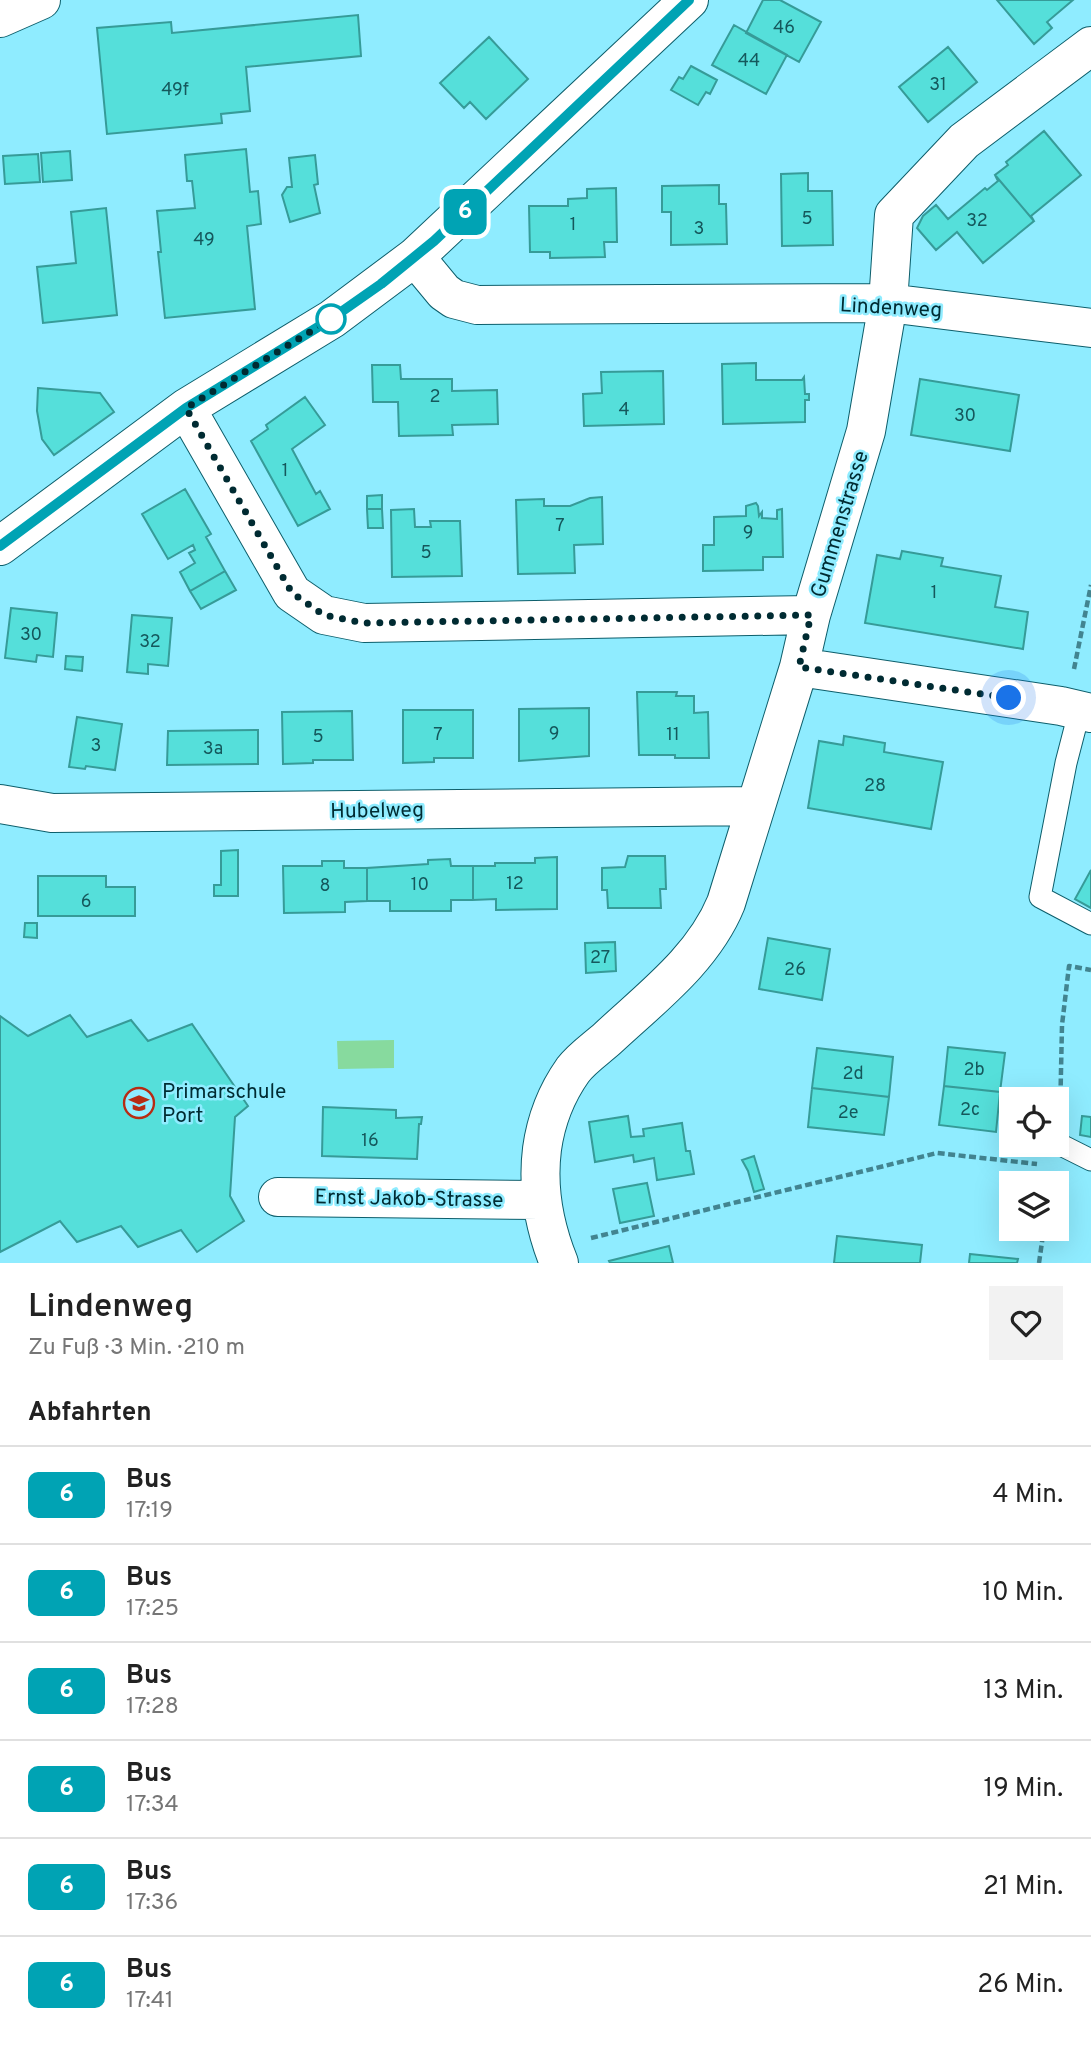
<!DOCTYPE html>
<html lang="de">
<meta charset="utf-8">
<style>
:root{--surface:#fff;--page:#f2f2f2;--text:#222;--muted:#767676;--line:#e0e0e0}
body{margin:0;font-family:Overpass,sans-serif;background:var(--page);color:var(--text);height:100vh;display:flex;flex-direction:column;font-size:26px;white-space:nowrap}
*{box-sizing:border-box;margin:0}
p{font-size:23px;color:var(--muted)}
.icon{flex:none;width:38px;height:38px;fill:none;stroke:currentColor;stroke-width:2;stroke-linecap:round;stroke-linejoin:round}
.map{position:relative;height:1263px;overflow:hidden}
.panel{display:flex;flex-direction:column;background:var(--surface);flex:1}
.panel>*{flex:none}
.badge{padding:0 14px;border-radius:10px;font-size:24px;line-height:46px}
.buttons{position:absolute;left:999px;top:1087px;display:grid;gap:14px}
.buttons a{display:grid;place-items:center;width:70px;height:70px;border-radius:0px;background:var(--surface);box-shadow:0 7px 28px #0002;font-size:35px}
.you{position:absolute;width:35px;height:35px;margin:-18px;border:5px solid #fff;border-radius:50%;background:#1a73e8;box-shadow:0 0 0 10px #1a73e833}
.map>.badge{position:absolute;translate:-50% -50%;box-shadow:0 0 0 4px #fff}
h2{padding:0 28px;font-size:26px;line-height:63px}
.round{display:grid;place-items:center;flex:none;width:74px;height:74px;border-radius:0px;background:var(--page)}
.overview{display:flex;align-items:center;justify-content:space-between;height:119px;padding:0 28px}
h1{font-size:33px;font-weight:600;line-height:52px}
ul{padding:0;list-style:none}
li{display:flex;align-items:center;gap:21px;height:98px;padding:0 28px;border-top:2px solid var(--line)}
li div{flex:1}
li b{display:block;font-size:26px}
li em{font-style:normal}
li .badge{min-width:77px;font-weight:700;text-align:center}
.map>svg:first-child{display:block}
.water{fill:#87da9e}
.building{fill:#55dfda;stroke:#369b98;stroke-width:2}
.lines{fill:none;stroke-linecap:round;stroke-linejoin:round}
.service-casing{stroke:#0d5e6b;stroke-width:23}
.minor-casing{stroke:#0d5e6b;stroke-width:40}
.path{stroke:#428490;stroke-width:4.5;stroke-dasharray:7 3.5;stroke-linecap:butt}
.service{stroke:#fff;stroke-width:21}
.minor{stroke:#fff;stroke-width:38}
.line-casing{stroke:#fff;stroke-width:16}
.line{stroke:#00a3b4;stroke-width:10}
.walk{stroke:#002b32;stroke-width:7;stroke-dasharray:0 12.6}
.stop-dot{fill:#fff;stroke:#00a3b4;stroke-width:3.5}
.labels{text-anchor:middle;stroke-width:5;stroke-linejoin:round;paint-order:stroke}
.number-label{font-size:18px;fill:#15585c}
.street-label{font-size:21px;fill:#002b32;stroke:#8fecff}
.poi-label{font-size:21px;fill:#002b32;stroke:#8fecff;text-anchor:start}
</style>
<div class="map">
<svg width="1091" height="1263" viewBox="0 0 1091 1263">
<rect width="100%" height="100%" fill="#8fecff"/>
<!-- water -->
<path class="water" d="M394,1040v28l-56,1 -1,-28z"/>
<!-- building -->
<path class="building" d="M763,0h17l41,22 -22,40 -53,-29z
M997,0h76l-26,22 5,6 -18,16z
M358,15l3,41 -115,11 4,44 -29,3 1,9 -115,11 -10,-106 74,-6 1,11z
M734,25l53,30 -21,39 -54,-29z
M489,37l39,42 -42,40 -16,-17 -6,6 -24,-25z
M948,47l29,35 -49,40 -29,-35z
M691,66l26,14 -7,14 -4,-2 -8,13 -27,-15 8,-13 4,2z
M1044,131l37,44 -50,41 3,5 -39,-46 13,-10 -2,-3z
M246,149l4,43 8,-1 3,33 -14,2 8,83 -90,9 -7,-66h3l-4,-41 38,-3 -3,-27h-5l-2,-26z
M70,151l2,29 -29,2 -2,-29z
M38,154l2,28 -35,2 -2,-28z
M315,155l3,29 -4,1 6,28 -30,9 -8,-27 5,-8h5l-3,-29z
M808,173v18h24l1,54 -51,1 -1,-72z
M995,175l39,46 -51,42 -26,-31 -21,18 -19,-22 6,-12 13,-11 12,14 37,-31 2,2 11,-9z
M719,185v19h7l1,40 -56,1v-33h-9v-26z
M616,188l1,54h-13l1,15 -55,1v-6h-20l-1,-46h39v-7l19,-1v-9z
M106,208l11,107 -74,8 -6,-56 39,-4 -5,-51z
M756,363v17h46l2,-3 1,17h4v6h-4v22l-82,2 -1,-60z
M372,365h28l1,14h51v12l45,-1 1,34 -46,1 1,10 -54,1 -1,-34h-25z
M663,371l1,53 -80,2 -1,-32 19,-1 -1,-21z
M920,379l99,16 -9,56 -99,-16z
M38,388l62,5 14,19 -60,43 -12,-16 -5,-28z
M305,397l20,28 -33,24 24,45 4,-3 10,18 -32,17 -47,-85 17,-12 -2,-4z
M185,489l26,45 -5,3 19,34 -35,20 -10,-19 15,-9 -6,-10 6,-3 -2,-5 -25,14 -26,-45z
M382,495v14h-15v-13z
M602,497l1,47 -29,1 1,28 -57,1 -2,-74 28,-1v7h26l20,-8z
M756,503l2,3 1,10 3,-4v6l15,1v-9l5,-1 1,48h-20v13l-60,1v-26h11v-28l32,-1v-10z
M367,509h15l1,19h-15z
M414,509l1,18h16l-1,-6h30l2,55 -70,1 -1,-67z
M902,551l41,7 -2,8 60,10 -6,31 33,5 -5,37 -158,-26 12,-68 23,4z
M225,571l11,19 -35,19 -11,-18z
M11,608l46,5 -4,44 -16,-2 -1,7 -31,-4z
M132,615l40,3 -4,48 -20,-2v10l-21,-2z
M66,656l17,1 -1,14 -17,-2z
M637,692h40l-1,4h18v17l14,-1 1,46h-34v-3h-36z
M589,708v48l-70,5v-52z
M403,710h70v48h-39v4l-31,1z
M352,711l1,49h-40v3l-30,1 -1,-52z
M77,717l45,7 -7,46 -29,-4 -1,3 -16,-2z
M258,730v34l-91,1 1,-34z
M844,736l41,7 -1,9 59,10 -12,67 -123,-21 11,-67 24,4z
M238,850v46h-24v-11h7v-34z
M628,856h37l1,33h-6l1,19h-53l-1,-18h-5v-22l23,-1z
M557,857v52l-61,1v-11l-23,1v-34h22v-3h40v-5z
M450,859l1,7h22v34h-22v11h-61v-10h-23v-33l61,-4v-4z
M322,861h22v7h23v33l-22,1v10l-61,1 -1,-47h39z
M1091,870v38l-16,-9z
M38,876h68v11h29v29h-97z
M25,923h12v15l-13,-1z
M768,938l62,11 -8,51 -63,-11z
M615,942l1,29 -30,2 -1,-30z
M70,1015l17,22 44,-17 17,21 44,-17 56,82 -13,11 -5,79 14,25 -47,31 -16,-22 -43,17 -17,-21 -44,16 -17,-21 -60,31v-236l28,20z
M948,1047l57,6 -5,39 -56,-6z
M817,1048l76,9 -4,40 -77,-9z
M944,1086l56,6 -4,40 -57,-7z
M812,1088l77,9 -5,38 -76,-8z
M323,1107l73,3v8l26,-1 -1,7h-2l-2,35 -95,-3z
M628,1116l3,21 13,-1 -1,-7 39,-6 4,28h4l4,23 -37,6 -3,-22 -20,4 -1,-7 -38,7 -6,-40z
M1082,1116l9,1v20l-11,-2z
M754,1156l10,33 -10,3 -6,-21 -6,-11z
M647,1183l7,33 -34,7 -7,-34z
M837,1236l85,9 -2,18h-86z
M669,1246l4,17h-63l-1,-2z
M970,1254l48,5 -1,4h-48z"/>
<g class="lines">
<!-- service casing -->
<g class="service-casing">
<path id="service" d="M1080,709l-14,54 -26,134 51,27
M1059,1144l32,16"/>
</g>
<!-- minor casing -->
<g class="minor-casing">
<path id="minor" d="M0,18l41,-18
M415,257l29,35 10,7 23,6 411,-2 203,25
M186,408l106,185 32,22 40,8 447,-8
M0,546l186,-138 146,-89 83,-62 274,-257
M799,667l262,39 30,7
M0,804l52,9 703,-7
M278,1197l262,3
M559,1263c-15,-37 -22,-74 -17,-114 4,-29 14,-55 31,-79 9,-12 24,-22 35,-32 44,-41 95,-79 118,-135l73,-236 12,-52 55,-184 22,-128 6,-88 70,-74 127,-95"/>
</g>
<!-- path -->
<path class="path" d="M1074,669l17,-84
M1060,1117l2,-92 7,-59 22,4
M591,1238l346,-85 100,11
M1039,1263l5,-35"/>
<!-- service -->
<use href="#service" class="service"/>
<!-- minor -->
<use href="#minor" class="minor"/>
</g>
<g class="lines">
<!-- line casing -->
<g class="line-casing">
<path id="line" d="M0,546l186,-138 145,-89 50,-35 53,-43 255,-241"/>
</g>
<!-- line -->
<use href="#line" class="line"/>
<!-- walk -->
<path class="walk" d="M331,319l-145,89 106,185 32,22 40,8 447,-8 -12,52 210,31"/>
</g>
<!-- icons -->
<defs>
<g id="school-ring" transform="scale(1.575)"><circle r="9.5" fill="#8fecff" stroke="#b72b13" stroke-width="1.5"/><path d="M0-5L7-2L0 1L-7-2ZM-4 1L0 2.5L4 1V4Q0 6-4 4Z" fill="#b72b13"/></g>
</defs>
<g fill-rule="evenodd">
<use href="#school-ring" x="139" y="1103"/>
</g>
<!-- markers -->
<circle class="stop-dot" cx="331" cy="319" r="14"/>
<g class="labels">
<!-- number labels -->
<g class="number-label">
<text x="784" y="33">46</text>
<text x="749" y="66">44</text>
<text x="938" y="90">31</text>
<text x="175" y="95">49f</text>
<text x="807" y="224">5</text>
<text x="977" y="226">32</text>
<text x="573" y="230">1</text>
<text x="699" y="234">3</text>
<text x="204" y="245">49</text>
<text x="435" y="402">2</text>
<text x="624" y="415">4</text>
<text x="965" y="421">30</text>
<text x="285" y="476">1</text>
<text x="560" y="531">7</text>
<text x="748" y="538">9</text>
<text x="426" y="558">5</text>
<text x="934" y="598">1</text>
<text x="31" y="640">30</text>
<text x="150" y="647">32</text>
<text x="554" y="739">9</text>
<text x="438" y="740">7</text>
<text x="673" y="740">11</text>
<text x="318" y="742">5</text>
<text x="96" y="751">3</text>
<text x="213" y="754">3a</text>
<text x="875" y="791">28</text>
<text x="515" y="889">12</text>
<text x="420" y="890">10</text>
<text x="325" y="891">8</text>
<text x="86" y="907">6</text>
<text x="600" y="963">27</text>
<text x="795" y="975">26</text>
<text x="974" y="1075">2b</text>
<text x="853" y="1079">2d</text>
<text x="970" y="1115">2c</text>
<text x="848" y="1118">2e</text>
<text x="370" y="1146">16</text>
</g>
<!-- street labels -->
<g class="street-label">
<text transform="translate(891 307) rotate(3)" y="7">Lindenweg</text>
<text transform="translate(839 524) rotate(-73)" y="7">Gummenstrasse</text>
<text transform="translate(377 810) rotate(-1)" y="7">Hubelweg</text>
<text transform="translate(409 1198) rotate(1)" y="7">Ernst Jakob-Strasse</text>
</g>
<!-- poi labels -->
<g class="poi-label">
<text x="162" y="1098">Primarschule<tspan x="162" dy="24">Port</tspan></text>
</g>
</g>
</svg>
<div class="buttons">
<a><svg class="icon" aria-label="locate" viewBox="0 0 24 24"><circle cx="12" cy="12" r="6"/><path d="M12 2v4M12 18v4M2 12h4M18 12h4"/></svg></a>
<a><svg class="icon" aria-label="layers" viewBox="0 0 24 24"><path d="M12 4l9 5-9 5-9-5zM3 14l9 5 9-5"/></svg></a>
</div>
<div class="you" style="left:1009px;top:698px"></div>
<b class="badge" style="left:465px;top:212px;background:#00a3b4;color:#fff">6</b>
</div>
<section class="panel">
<div class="overview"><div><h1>Lindenweg</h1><p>Zu Fuß · 3 Min. · 210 m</p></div><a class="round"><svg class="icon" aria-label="heart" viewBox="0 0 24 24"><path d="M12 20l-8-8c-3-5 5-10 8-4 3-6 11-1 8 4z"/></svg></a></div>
<h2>Abfahrten</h2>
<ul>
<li><span class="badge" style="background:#00a3b4;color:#fff">6</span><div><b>Bus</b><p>17:19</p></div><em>4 Min.</em></li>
<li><span class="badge" style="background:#00a3b4;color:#fff">6</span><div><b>Bus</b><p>17:25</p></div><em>10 Min.</em></li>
<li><span class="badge" style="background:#00a3b4;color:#fff">6</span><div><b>Bus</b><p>17:28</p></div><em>13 Min.</em></li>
<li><span class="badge" style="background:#00a3b4;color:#fff">6</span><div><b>Bus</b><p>17:34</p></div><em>19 Min.</em></li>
<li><span class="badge" style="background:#00a3b4;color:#fff">6</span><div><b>Bus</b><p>17:36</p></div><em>21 Min.</em></li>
<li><span class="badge" style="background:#00a3b4;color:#fff">6</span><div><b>Bus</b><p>17:41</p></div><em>26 Min.</em></li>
</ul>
</section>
